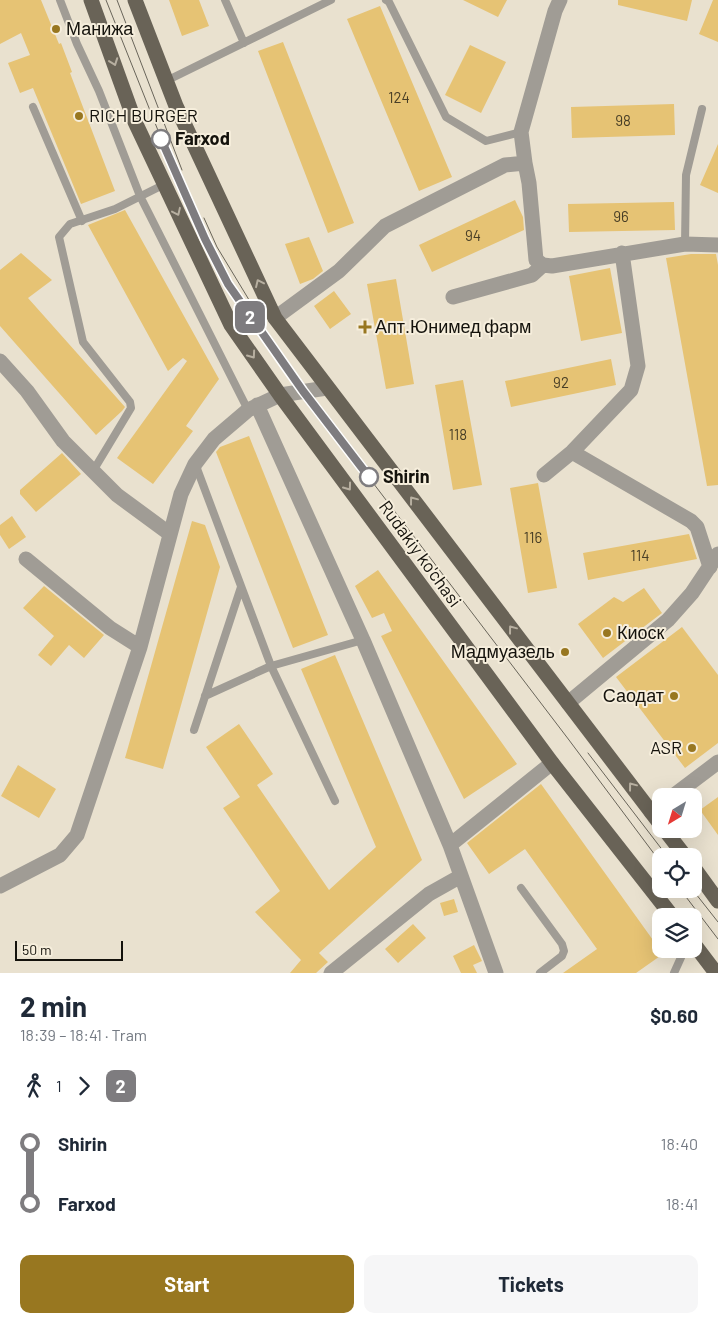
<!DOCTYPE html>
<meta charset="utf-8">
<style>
:root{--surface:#fff;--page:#f6f6f7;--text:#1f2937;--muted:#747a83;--accent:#987720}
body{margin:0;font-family:Barlow,sans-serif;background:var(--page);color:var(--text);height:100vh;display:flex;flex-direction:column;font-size:19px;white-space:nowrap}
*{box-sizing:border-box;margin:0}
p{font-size:16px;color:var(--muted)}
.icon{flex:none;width:28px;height:28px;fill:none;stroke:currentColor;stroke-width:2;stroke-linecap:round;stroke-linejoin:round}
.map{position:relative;height:973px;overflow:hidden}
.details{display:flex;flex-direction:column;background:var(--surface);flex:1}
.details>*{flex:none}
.badge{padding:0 10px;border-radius:8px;font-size:18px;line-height:32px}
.needle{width:32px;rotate:218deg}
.controls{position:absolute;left:652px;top:788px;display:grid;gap:10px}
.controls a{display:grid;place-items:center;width:50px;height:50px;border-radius:10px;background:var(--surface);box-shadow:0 5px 20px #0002;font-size:25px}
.scale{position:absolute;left:15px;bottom:12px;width:108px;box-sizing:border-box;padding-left:5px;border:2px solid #14120c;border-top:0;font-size:14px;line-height:18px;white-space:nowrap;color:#14120c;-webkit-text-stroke:4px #f6eedc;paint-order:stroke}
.map>.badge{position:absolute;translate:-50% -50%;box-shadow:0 0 0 2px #fff}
.legs{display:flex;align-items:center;gap:8px;height:55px;padding:0 20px;font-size:16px}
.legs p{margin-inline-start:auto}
.headline{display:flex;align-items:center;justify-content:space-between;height:85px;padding:0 20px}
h1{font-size:28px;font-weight:700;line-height:38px}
.primary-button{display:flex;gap:10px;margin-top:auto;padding:10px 20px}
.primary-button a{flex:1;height:58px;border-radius:10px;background:var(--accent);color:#fff;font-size:20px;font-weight:700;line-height:58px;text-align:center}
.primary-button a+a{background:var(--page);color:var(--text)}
ul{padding:0 20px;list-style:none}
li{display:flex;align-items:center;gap:18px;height:60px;font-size:19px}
li i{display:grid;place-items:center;width:8px;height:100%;margin:0 6px;background:currentColor}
li i::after{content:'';width:12px;height:12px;margin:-6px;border:4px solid;border-radius:50%;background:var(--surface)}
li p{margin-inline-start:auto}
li:first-child i{background:linear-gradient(#0000 50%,currentColor 0)}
li:last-child i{background:linear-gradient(currentColor 50%,#0000 0)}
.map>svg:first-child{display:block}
.building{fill:#e6c374}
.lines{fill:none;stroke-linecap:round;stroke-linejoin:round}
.service{stroke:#a09c95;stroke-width:8}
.minor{stroke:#a09c95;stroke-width:15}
.primary{stroke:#696357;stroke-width:15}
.tram{stroke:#69655a;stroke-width:1}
.oneway{stroke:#b7afa0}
.line-1-casing{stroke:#fff;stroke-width:11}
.line-1{stroke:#7e7c7f;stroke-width:8}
.poi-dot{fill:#987720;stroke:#f6eedc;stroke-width:2}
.stop-1-dot{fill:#fff;stroke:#7e7c7f;stroke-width:2.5}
.labels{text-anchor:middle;stroke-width:4;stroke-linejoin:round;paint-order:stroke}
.number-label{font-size:15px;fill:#483e26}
.poi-label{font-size:18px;fill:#14120c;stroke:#f6eedc;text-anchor:start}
.stop-label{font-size:18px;font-weight:bold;fill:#14120c;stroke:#f6eedc;text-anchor:start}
.street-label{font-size:18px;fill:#14120c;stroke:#f6eedc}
</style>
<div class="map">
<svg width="718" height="973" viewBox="0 0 718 973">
<rect width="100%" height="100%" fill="#e9e1cf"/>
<!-- building -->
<path class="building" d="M0,0h41l18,44 2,-1 11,29 -2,1 45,118 -34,13 -48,-116 -13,5 -12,-30 22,-8 -9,-22 -21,11z
M169,0h30l10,26 -27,10z
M463,0h44l-9,17z
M618,0h74l-5,21 -69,-16z
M713,0h5v42l-19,-8z
M380,6l72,171 -33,14 -72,-172z
M283,42l71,181 -26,10 -70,-182z
M470,45l36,17 -25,51 -36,-18z
M674,104l1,31 -103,3 -1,-31z
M718,144v49l-18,-8z
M515,200l8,17 1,13 -92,42 -13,-27z
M674,202l1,28 -106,2 -1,-28z
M125,210l94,169 -33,47 7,5 -40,53 -36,-26 70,-97 -4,-3 -15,13 -80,-146z
M309,237l14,34 -10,8 -13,5 -15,-40z
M21,253l31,27 -24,18 97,109 -3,4 -26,24 -96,-109v-56z
M691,254h25l2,11v220l-11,1 -41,-228z
M610,268l12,65 -41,8 -12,-65z
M396,279l18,105 -28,5 -19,-105z
M334,291l17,23 -21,15 -16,-23z
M611,359l5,26 -105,22 -6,-26z
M463,380l19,105 -29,5 -18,-105z
M249,436l79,199 -35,13 -77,-196 4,-5z
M62,453l19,21 -45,38 -16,-18v-4z
M538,483l19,105 -29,5 -18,-105z
M12,516l14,21 -17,12 -9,-14v-10z
M192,521l13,4 15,42 -57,202 -38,-11z
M689,534l8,25 -109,21 -5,-27z
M378,570l139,194 -53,35 -83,-163 11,-5 -8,-18 -12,5 -17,-32z
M44,586l60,49 -20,23 -15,-13 -18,21 -13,-11 16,-19 -31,-28z
M644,588l18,25 -59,45 -25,-34 36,-27 9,5z
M682,627l36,48v68l-33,25 -69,-91z
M335,655l87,205 -103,93 9,9 -12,11h-26l11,-13 -46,-48 25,-21 -57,-83 17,-11 -34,-50 33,-23 34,50 -16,11 72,105 47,-43 -75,-178z
M18,765l38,24 -17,29 -38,-22z
M541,784l122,170 -27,19h-73l34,-24 -72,-100 -36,25 -22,-31z
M718,797v38l-18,-25z
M454,899l4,13 -14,4 -4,-13z
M413,924l13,14 -28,25 -13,-14z
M474,945l8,16 -9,4 4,8h-16l-8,-17z"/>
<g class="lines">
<!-- service -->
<path class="service" d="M60,0l17,44 22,47 41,105 108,214
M225,0l19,43
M386,0l3,2 57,115 40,24 35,-9
M166,81l165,-81
M33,107l49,114
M685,244l1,-69 16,-66
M196,466l75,200 64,135
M93,471l38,-63 -1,-6 -47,-60 -24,-105 11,-13 45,-15 50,-25
M205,696l66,-30 92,-26
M194,730l47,-143
M521,888l41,56 2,7 -2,5 -22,17
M674,973l9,-20 6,-4"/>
<!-- minor -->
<path class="minor" d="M525,163l-4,-31 34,-121 5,-11
M453,297l79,-22 11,-10
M275,318l64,-47 46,-45 120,-61 20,-2 4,20 7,77 7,5 9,1 133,-22 33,1
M0,361l27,30 36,50 54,54 53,39
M257,405l106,235 87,205
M572,452l119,69 6,6 13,40
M544,475l28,-23 59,-62 7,-24 -16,-113
M26,559l84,69 30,19
M568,703l100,-83 24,-27 26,-39
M673,796l45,-34
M651,812l10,-8
M0,886l60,-31 17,-20 63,-188 41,-153 14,-30 19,-25 34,-29 32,-15 47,-7
M331,973l98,-79 32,-18
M496,973l-46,-128 102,-82"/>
<!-- primary -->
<path class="primary" d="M91,0l44,122 96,203 49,70 272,368 120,153
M135,0l41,106 99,212 386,507
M664,829l21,27
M694,868l24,33
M694,944l22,29"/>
<!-- tram -->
<path class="tram" d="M106,0l61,153 38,86 24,45 14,22 60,85 266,349 92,123
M117,0l65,170
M204,218l13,29 43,71
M588,753l79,103
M680,889l38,50
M692,889l26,33"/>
</g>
<!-- one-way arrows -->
<defs><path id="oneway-chevron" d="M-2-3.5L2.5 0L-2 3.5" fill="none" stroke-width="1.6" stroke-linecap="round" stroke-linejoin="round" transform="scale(1.25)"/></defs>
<g class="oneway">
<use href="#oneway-chevron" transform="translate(114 62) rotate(70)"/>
<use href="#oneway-chevron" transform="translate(177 212) rotate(65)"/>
<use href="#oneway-chevron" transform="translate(259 283) rotate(-115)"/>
<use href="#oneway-chevron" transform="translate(252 355) rotate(55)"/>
<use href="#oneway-chevron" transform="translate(348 487) rotate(54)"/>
<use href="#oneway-chevron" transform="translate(413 500) rotate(-127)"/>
<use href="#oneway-chevron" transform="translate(512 629) rotate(-127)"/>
<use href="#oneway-chevron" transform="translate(632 786) rotate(-127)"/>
</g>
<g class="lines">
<!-- line-1 casing -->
<g class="line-1-casing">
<path id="line-1" d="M161,139l44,100 23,45 75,107 66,86"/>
</g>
<!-- line-1 -->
<use href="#line-1" class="line-1"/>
</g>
<!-- markers -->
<g class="poi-dot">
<circle cx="56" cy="29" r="5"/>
<circle cx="79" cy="116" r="5"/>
<path d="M362.5 319.5h5v5h5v5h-5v5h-5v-5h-5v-5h5z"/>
<circle cx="607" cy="633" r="5"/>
<circle cx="565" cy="652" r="5"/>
<circle cx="674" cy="696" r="5"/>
<circle cx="692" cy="748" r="5"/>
</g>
<g class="stop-1-dot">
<circle cx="161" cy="139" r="9"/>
<circle cx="369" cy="477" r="9"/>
</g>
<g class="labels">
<!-- number labels -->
<g class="number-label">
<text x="399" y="103">124</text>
<text x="623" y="126">98</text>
<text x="621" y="222">96</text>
<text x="473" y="241">94</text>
<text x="561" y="388">92</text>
<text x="458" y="440">118</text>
<text x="533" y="543">116</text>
<text x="640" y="561">114</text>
</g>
<!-- poi labels -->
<g class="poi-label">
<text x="66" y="35">Манижа</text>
<text x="89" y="122">RICH BURGER</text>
<text x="375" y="333">Апт.Юнимед фарм</text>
<text x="617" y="639">Киоск</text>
<text x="555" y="658" text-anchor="end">Мадмуазель</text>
<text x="664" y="702" text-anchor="end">Саодат</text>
<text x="682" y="754" text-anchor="end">ASR</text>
</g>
<!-- stop labels -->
<g class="stop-label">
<text x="175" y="145">Farxod</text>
<text x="383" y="483">Shirin</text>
</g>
<!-- street labels -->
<g class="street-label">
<text transform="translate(420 554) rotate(54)" y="6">Rudakiy ko'chasi</text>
</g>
</g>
</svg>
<div class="controls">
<a><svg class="needle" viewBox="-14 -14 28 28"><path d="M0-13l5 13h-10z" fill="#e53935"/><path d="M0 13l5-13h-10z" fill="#747a83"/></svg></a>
<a><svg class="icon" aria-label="locate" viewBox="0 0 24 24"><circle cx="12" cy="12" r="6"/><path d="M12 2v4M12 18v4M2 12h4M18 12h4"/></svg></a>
<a><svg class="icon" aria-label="layers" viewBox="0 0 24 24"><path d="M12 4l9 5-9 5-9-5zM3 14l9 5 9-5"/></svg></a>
</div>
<div class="scale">50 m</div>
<b class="badge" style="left:250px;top:317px;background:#7e7c7f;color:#fff">2</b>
</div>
<section class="details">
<div class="headline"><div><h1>2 min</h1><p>18:39 – 18:41 · Tram</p></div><b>$0.60</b></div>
<div class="legs"><svg class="icon" aria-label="walk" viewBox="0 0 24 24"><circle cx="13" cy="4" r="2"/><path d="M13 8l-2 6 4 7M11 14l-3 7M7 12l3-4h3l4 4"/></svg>1<svg class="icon" aria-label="forward" viewBox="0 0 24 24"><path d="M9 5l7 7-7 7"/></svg><b class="badge" style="background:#7e7c7f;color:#fff">2</b></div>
<ul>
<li><i style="color:#7e7c7f"></i><b>Shirin</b><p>18:40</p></li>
<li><i style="color:#7e7c7f"></i><b>Farxod</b><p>18:41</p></li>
</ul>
<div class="primary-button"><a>Start</a><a>Tickets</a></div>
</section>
